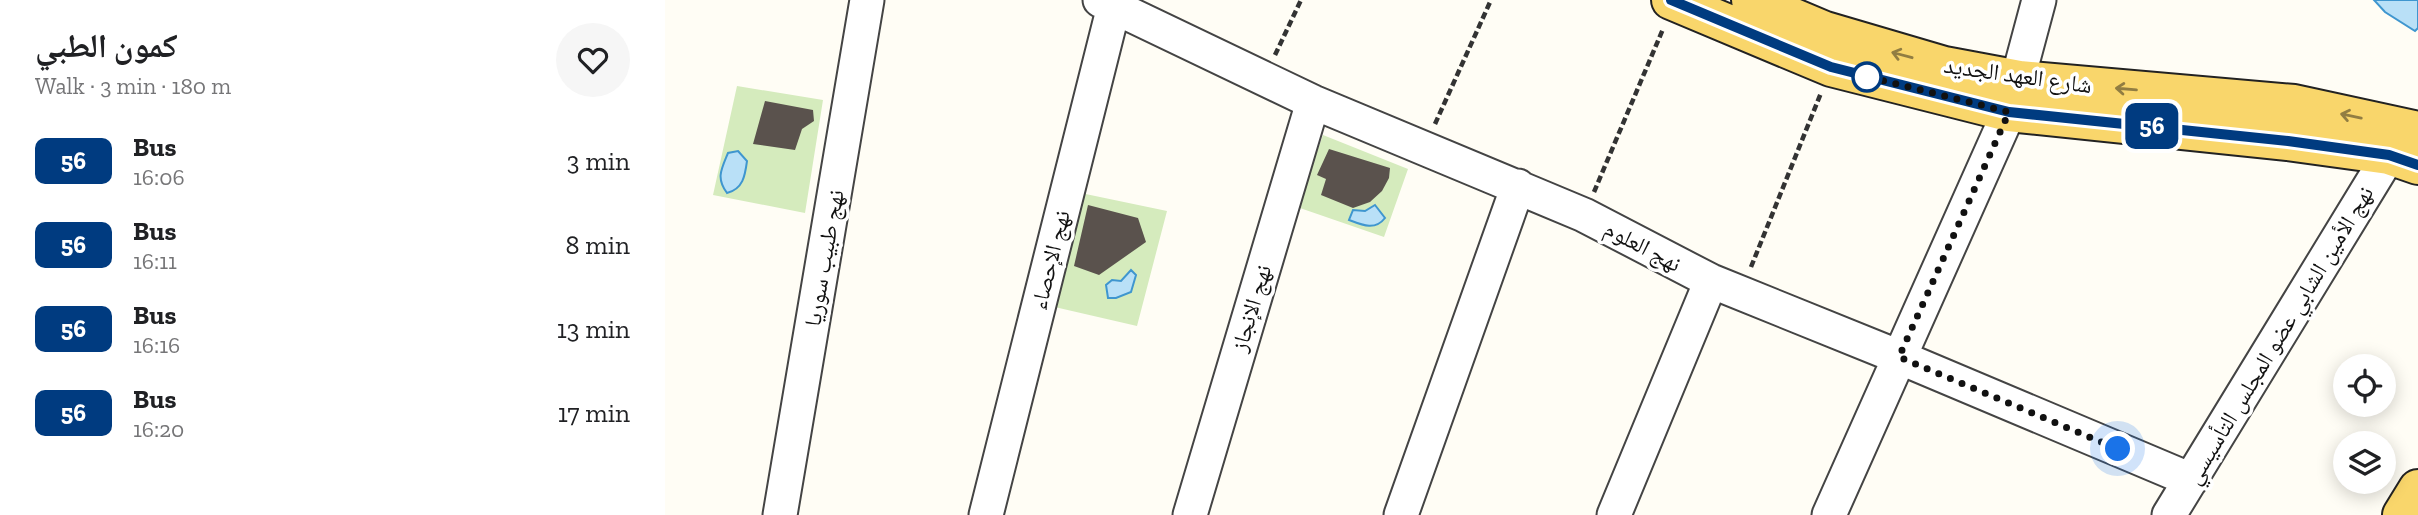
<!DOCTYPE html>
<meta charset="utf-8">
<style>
:root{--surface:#fff;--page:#f6f6f6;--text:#202124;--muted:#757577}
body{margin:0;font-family:"Zilla Slab","Noto Naskh Arabic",serif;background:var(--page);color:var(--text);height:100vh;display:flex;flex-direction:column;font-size:26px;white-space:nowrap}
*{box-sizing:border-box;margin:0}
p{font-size:23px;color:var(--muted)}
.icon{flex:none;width:38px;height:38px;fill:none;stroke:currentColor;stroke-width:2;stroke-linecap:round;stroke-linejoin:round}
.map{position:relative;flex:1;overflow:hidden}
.sheet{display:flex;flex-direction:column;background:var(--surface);width:665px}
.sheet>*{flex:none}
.badge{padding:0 14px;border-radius:10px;font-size:24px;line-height:46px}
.controls{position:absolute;left:1668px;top:354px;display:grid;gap:14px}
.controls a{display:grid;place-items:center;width:63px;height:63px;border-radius:50%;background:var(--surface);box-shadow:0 4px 18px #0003;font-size:35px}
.you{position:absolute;width:35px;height:35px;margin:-18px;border:5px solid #fff;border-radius:50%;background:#1a73e8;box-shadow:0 0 0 10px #1a73e833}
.map>.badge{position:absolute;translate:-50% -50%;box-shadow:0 0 0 4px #fff}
.round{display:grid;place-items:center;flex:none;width:74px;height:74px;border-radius:37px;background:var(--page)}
.overview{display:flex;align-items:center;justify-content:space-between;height:119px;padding:0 35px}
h1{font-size:33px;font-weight:700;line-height:52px}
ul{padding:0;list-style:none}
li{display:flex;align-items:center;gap:21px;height:84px;padding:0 35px}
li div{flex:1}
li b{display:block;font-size:26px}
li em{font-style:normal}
li .badge{min-width:77px;font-weight:700;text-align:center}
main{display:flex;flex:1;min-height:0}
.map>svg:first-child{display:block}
.green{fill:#d5ebbd}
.water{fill:#b9e0f7;stroke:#3f96cf;stroke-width:2}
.building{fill:#5a524d}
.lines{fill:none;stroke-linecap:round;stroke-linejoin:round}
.minor-casing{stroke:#444;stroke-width:37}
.major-casing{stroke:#222;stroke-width:42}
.path{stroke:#333;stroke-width:4.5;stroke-dasharray:7 3.5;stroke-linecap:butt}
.minor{stroke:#fff;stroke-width:33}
.major{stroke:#f9d66b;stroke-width:38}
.oneway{stroke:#917d42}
.line-casing{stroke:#fff;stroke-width:16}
.line{stroke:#003b80;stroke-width:10}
.walk{stroke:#111;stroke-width:7;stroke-dasharray:0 12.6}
.stop-dot{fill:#fff;stroke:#003b80;stroke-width:3.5}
.labels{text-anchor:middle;stroke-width:7;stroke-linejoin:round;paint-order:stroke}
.street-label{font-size:23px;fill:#111;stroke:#fff}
</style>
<main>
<section class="sheet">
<div class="overview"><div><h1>كمون الطبي</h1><p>Walk · 3 min · 180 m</p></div><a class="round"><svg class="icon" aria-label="heart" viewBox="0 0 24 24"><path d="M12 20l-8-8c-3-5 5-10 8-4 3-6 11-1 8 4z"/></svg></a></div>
<ul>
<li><span class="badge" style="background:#003b80;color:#fff">56</span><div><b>Bus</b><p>16:06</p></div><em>3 min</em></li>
<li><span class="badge" style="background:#003b80;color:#fff">56</span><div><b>Bus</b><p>16:11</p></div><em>8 min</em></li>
<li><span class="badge" style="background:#003b80;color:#fff">56</span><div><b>Bus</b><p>16:16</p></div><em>13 min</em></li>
<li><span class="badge" style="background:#003b80;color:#fff">56</span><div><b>Bus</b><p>16:20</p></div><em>17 min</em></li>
</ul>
</section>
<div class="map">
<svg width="1753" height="515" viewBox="0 0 1753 515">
<rect width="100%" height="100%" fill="#fffdf5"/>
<!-- green -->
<path class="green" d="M72,86l86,14 -18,113 -92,-18z
M658,135l85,34 -24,68 -87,-30z
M411,192l91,19 -30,115 -91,-21z"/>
<!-- water -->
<path class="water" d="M1709,0h44v28l-3,3 -30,-19z
M73,151l9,10c-2,15 -4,28 -20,32 -11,-15 -6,-23 1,-40z
M710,205l10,13c-10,13 -23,7 -36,2l4,-10 12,1z
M466,270l5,5 -5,17 -15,6h-8l-2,-13 6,-5 9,1z"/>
<!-- building -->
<path class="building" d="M100,101l48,9 1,11 -12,8 -7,21 -42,-6z
M664,149l61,19 -1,10 -7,13 -12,11 -17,6 -32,-13 5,-16 -9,-4z
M423,205l50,13 8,24 -47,33 -25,-9z"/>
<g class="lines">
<!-- minor casing -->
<g class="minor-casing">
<path id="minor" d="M435,0l213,102 271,113 127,66 188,76 292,123
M115,515l87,-515
M321,515l128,-509
M525,515l123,-413
M736,515l117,-329
M949,515l97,-234
M1164,515l180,-403 30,-112
M1504,515l220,-360"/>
</g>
<!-- major casing -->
<g class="major-casing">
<path id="major" d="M1006,0l160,67 178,45 279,29 101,14 29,10
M1086,0l74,31 119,35 75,14 275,24 124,27
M1737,515l16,-26"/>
</g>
<!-- path -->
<path class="path" d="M610,55l26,-55
M770,124l56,-124
M929,192l69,-163
M1086,267l70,-174"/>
<!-- minor -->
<use href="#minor" class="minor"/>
<!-- major -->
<use href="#major" class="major"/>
</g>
<!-- one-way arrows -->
<defs><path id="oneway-shaft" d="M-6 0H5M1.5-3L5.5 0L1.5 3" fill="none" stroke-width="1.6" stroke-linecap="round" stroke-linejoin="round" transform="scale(1.75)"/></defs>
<g class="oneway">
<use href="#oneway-shaft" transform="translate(1237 55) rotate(-165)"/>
<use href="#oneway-shaft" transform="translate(1461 89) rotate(-175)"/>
<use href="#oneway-shaft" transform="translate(1686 116) rotate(-168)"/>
</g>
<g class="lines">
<!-- line casing -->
<g class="line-casing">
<path id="line" d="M1006,0l160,67 178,45 279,29 101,14 29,10"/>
</g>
<!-- line -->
<use href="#line" class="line"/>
<!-- walk -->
<path class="walk" d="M1202,77l-10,-3 152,38 -110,245 219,92"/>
</g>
<!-- markers -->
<circle class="stop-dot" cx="1202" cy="77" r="14"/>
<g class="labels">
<!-- street labels -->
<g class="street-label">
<text transform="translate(1353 75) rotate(8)" y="8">شارع العهد الجديد</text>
<text transform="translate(978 246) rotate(28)" y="8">نهج العلوم</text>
<text transform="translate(159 258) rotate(-80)" y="8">نهج طبيب سوريا</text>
<text transform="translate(385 260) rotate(-76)" y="8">نهج الإحصاء</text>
<text transform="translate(586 308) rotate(-73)" y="8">نهج الإنجاز</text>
<text transform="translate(1614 335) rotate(-59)" y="8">نهج الأمين الشابي عضو المجلس التأسيسي</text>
</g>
</g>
</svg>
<div class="controls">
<a><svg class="icon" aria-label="locate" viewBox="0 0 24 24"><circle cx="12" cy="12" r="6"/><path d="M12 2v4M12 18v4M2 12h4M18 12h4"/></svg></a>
<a><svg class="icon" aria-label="layers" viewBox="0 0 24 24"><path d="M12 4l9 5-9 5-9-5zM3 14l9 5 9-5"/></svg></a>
</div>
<div class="you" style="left:1453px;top:449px"></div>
<b class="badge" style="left:1487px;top:126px;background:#003b80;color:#fff">56</b>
</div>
</main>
